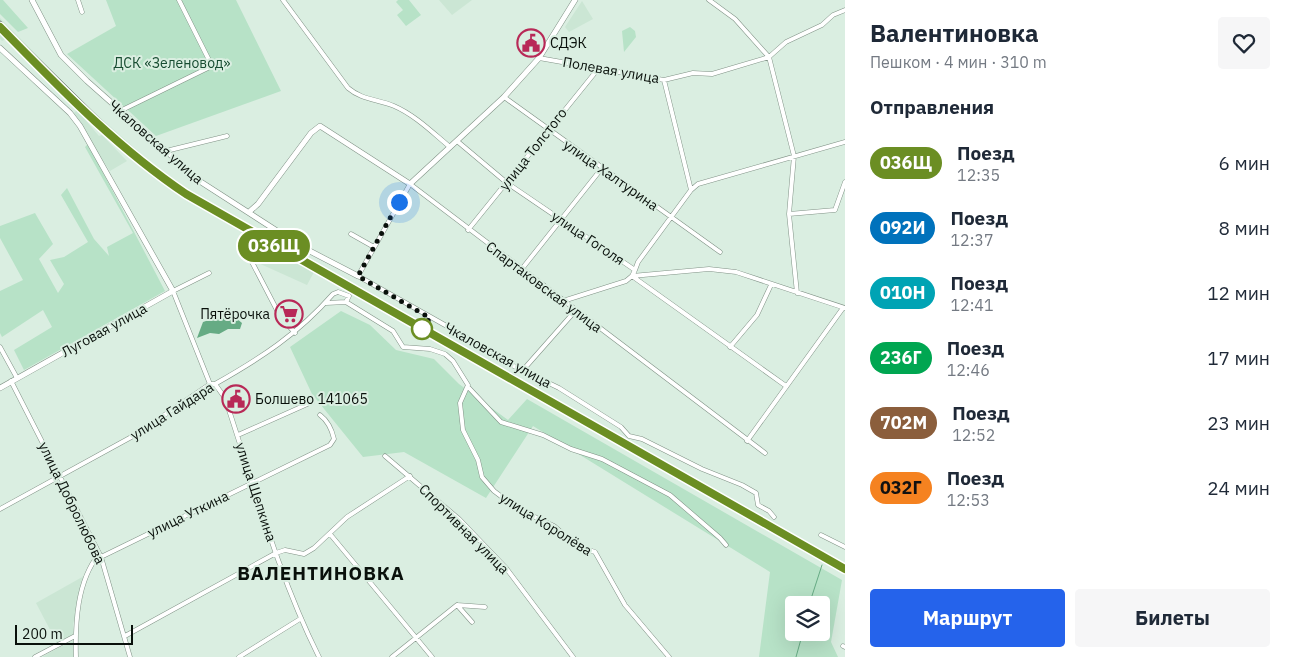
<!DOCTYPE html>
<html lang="ru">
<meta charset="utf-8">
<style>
:root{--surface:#fff;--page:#f6f6f7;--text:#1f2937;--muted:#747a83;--accent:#2563eb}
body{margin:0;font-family:"IBM Plex Sans",sans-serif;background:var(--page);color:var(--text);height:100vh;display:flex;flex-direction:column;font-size:19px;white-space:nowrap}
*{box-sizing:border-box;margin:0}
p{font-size:16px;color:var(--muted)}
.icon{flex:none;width:28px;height:28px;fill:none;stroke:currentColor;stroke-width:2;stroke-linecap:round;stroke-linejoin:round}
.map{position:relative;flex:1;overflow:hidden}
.panel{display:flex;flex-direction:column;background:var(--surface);width:450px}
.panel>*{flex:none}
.badge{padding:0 10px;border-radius:16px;font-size:18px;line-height:32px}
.tools{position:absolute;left:785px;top:596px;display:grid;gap:10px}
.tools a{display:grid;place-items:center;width:45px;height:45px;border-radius:5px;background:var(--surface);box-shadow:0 5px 20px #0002;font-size:25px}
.scale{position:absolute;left:15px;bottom:12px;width:118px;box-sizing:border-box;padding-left:5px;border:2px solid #09100b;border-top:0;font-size:14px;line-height:18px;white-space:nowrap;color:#09100b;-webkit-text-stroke:4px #daeee1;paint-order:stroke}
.you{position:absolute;width:25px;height:25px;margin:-12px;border:4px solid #fff;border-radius:50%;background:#1a73e8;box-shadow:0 0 0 8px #1a73e833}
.map>.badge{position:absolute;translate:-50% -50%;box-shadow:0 0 0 2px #fff}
h2{padding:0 25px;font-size:19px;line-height:45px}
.round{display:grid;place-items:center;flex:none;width:52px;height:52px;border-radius:5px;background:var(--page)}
.head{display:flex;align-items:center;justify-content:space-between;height:85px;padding:0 25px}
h1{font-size:24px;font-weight:700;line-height:38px}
.button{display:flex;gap:10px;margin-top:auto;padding:10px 25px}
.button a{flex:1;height:58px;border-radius:5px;background:var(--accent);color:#fff;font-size:20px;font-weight:700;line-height:58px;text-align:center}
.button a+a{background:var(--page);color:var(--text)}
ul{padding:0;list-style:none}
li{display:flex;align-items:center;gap:15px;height:65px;padding:0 25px}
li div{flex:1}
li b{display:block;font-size:19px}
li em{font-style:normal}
li .badge{min-width:55px;font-weight:700;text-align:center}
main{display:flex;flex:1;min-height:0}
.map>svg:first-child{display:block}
.built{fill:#cbe6d4}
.green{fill:#b7e2c7;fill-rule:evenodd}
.water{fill:#66ab84}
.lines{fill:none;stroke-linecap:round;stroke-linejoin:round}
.stream{stroke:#66ab84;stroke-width:1}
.street-casing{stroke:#809286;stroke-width:5}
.secondary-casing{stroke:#809286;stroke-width:6}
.street{stroke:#fff;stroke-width:4}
.secondary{stroke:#fff;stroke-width:5}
.rail-casing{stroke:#58645c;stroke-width:3}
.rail{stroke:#daeee1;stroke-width:1;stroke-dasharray:4;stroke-linecap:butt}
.line-casing{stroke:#fff;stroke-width:11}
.line{stroke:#6b8e23;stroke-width:8}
.walk{stroke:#09100b;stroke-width:5;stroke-dasharray:0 9}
.stop-dot{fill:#fff;stroke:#6b8e23;stroke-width:2.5}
.labels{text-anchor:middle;stroke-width:4;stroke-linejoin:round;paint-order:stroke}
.poi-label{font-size:14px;fill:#09100b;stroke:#daeee1;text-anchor:start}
.park-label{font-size:14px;fill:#184d32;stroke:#daeee1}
.street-label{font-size:14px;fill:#09100b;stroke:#daeee1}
.district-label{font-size:19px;font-weight:bold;letter-spacing:1px;fill:#09100b;stroke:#daeee1}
</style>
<main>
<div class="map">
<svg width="845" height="657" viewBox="0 0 845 657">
<rect width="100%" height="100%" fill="#daeee1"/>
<!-- built -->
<path class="built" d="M439,0h33l-20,15z
M582,1l11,18 -24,13 -4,-5z
M0,18l87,88 61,54 -3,4 -26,-22 -3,2 -110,-105 -4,2 -2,-2z
M77,110l22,26 3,-1 25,26 -17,10 -38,-56z
M260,242l54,30 -7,13 -51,-23 -7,-11z
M84,576l-11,49v9l-16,9 -21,-40z
M73,641v16h-31l18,-10z"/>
<!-- green -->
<path class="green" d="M0,0h3l25,28 -10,4 -18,-18z
M106,0h130l45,91 -125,45 -89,-82 49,-28z
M398,0h11l12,15 -15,11 -9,-11 6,-5 -7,-8z
M630,27l5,4 1,6 -12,15 -2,-21z
M88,144l77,147 -141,79 -10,-20 38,-23 -9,-17 -41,27 -2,-4v-42l23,-11 -23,-42v-12l35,-13 18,31 -14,15 19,34 6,-9 -14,-24 14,-3 24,-15 -27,-47 6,-7 27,51 15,17 -2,-9 26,-14 -48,-86z
M341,311l29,14 26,25 38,9 25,25 49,36 19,-21 315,181 -11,62 7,15h-79l11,-85 -237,-146 -47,72 -82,-46 -41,5 -51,-63 -22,-47zM794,605h27v27h-27z"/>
<!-- water -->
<path class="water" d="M231,314l11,9 -2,6h-12l-9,5 -9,-1 -13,5 6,-16 21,-7z"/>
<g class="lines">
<!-- stream -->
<path class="stream" d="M809,605l13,-40
M796,657l7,-25"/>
<!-- street casing -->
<g class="street-casing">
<path id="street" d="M78,0l4,12
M283,0l65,88c14,12 29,11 46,18 21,9 39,27 56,41
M709,0l26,19 34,38 25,99 -5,58 8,79
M539,58l125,22 29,-7 19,1 57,-17 17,-15 36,-17 11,-10 12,-5
M664,80l27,110
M504,97l216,155
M120,111l92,-45 -33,-66
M457,141l50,42 128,87 -3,6 154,110
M166,151l61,-15
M789,214l46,-4 10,-28
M468,230l130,-161
M351,234l23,13
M241,241l39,75 15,17
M521,270l81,-102
M635,270l3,-8 53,-72 7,-6 147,-42
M209,273l-36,18 37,93
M563,301l63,-20 6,-5 77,-7 27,3 109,36
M346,302l47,29 10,16 27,2 15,5 8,7 15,24 -8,18 3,27 15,30 4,17 12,14 24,18 36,17 23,20 18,6 30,53 44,52
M0,347l17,31
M730,347l27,-32 14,-30
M523,370l53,-60
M11,381l90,176 29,100
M215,384l10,14c29,87 53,177 94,259
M469,388l32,34 42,13 28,14 31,10 68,36 50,43 6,7
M238,435l74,-33
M747,441l96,-133
M765,453l-355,-269 -52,92 117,66 18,14 66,32 62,39 8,9 13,3 60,30 40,16 14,8 2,12 11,6 5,6
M385,456l74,63 47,49 67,89
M0,509l135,-74 75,-51h5c46,-26 83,-50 118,-90l5,-2 11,4 -3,6 -20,1
M330,534l102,123
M821,535l24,12
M101,557l229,-112 4,-6c-2,-9 -6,-18 -14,-24
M457,605l28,2
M125,636l151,-83 9,-3 19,4 10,-6 33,-31 63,-41
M843,646l2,1
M35,657l40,-21
M76,657c-1,-34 1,-76 23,-103
M239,657l61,-38
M392,657l65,-52 15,17"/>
</g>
<!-- secondary casing -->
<g class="secondary-casing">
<path id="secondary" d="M32,0l29,55 26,26 114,101 101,65 56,29
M0,48l70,65 10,13 93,165 -173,97
M249,212l9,-8 53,-71 9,-7 90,58 94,-87 35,-39 36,-58"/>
</g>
<!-- street -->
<use href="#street" class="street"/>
<!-- secondary -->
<use href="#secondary" class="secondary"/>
<!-- rail casing -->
<g class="rail-casing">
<path id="rail" d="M0,22l120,118 56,45 669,381"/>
</g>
<!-- rail -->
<use href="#rail" class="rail"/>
</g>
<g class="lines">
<!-- line casing -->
<g class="line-casing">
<path id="line" d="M0,27c59,60 116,120 186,167l659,375"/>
</g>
<!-- line -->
<use href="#line" class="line"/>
<!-- walk -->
<path class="walk" d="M399,202l-41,74 72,42 -8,11"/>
</g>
<!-- icons -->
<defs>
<g id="civic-ring" transform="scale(1.4375)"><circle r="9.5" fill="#daeee1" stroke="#b82957" stroke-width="1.5"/><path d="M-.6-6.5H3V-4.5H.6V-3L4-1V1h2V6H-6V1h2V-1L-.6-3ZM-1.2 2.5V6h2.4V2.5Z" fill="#b82957"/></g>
<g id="supermarket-ring" transform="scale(1.4375)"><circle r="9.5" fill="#daeee1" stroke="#b82957" stroke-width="1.5"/><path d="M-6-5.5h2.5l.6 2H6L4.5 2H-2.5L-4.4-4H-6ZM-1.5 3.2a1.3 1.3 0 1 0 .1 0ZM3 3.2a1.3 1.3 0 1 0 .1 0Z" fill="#b82957"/></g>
</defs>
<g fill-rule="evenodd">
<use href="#civic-ring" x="531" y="43"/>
<use href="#supermarket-ring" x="289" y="314"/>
<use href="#civic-ring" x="236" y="399"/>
</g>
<!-- markers -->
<circle class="stop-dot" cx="422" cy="329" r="10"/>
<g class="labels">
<!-- poi labels -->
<g class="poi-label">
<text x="550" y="48">СДЭК</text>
<text x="270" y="319" text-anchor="end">Пятёрочка</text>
<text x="255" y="404">Болшево 141065</text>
</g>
<!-- park labels -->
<g class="park-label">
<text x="172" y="68">ДСК «Зеленовод»</text>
</g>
<!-- street labels -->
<g class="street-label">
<text transform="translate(611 70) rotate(10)" y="5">Полевая улица</text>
<text transform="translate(156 142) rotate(41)" y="5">Чкаловская улица</text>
<text transform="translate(533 149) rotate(-52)" y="5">улица Толстого</text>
<text transform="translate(611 175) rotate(35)" y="5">улица Халтурина</text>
<text transform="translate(588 238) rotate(34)" y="5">улица Гоголя</text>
<text transform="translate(544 287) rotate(37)" y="5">Спартаковская улица</text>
<text transform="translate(104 330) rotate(-29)" y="5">Луговая улица</text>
<text transform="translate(498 355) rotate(29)" y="5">Чкаловская улица</text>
<text transform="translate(172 411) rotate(-32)" y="5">улица Гайдара</text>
<text transform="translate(256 492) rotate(72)" y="5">улица Щепкина</text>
<text transform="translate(72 503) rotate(64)" y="5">улица Добролюбова</text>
<text transform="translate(188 514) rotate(-26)" y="5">улица Уткина</text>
<text transform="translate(546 524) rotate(32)" y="5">улица Королёва</text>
<text transform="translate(464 529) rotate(45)" y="5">Спортивная улица</text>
</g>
<!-- district labels -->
<g class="district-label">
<text x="321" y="580">ВАЛЕНТИНОВКА</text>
</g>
</g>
</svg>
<div class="tools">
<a><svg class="icon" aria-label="layers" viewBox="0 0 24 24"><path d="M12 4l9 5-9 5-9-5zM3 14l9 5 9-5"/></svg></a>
</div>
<div class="scale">200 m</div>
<div class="you" style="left:399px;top:202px"></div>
<b class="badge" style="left:274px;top:246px;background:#6b8e23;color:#fff">036Щ</b>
</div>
<section class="panel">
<div class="head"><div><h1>Валентиновка</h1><p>Пешком · 4 мин · 310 m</p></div><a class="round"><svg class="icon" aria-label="heart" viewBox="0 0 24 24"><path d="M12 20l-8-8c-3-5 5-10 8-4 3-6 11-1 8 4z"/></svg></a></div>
<h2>Отправления</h2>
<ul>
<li><span class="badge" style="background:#6b8e23;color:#fff">036Щ</span><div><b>Поезд</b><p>12:35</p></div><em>6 мин</em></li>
<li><span class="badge" style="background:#0072bc;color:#fff">092И</span><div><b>Поезд</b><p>12:37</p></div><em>8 мин</em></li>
<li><span class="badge" style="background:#00a3b4;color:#fff">010Н</span><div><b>Поезд</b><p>12:41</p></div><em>12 мин</em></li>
<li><span class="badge" style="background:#00a651;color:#fff">236Г</span><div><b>Поезд</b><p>12:46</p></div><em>17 мин</em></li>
<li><span class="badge" style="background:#8b5e3c;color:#fff">702М</span><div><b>Поезд</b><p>12:52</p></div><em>23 мин</em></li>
<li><span class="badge" style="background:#f58220;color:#111">032Г</span><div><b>Поезд</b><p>12:53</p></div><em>24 мин</em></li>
</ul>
<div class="button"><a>Маршрут</a><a>Билеты</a></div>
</section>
</main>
